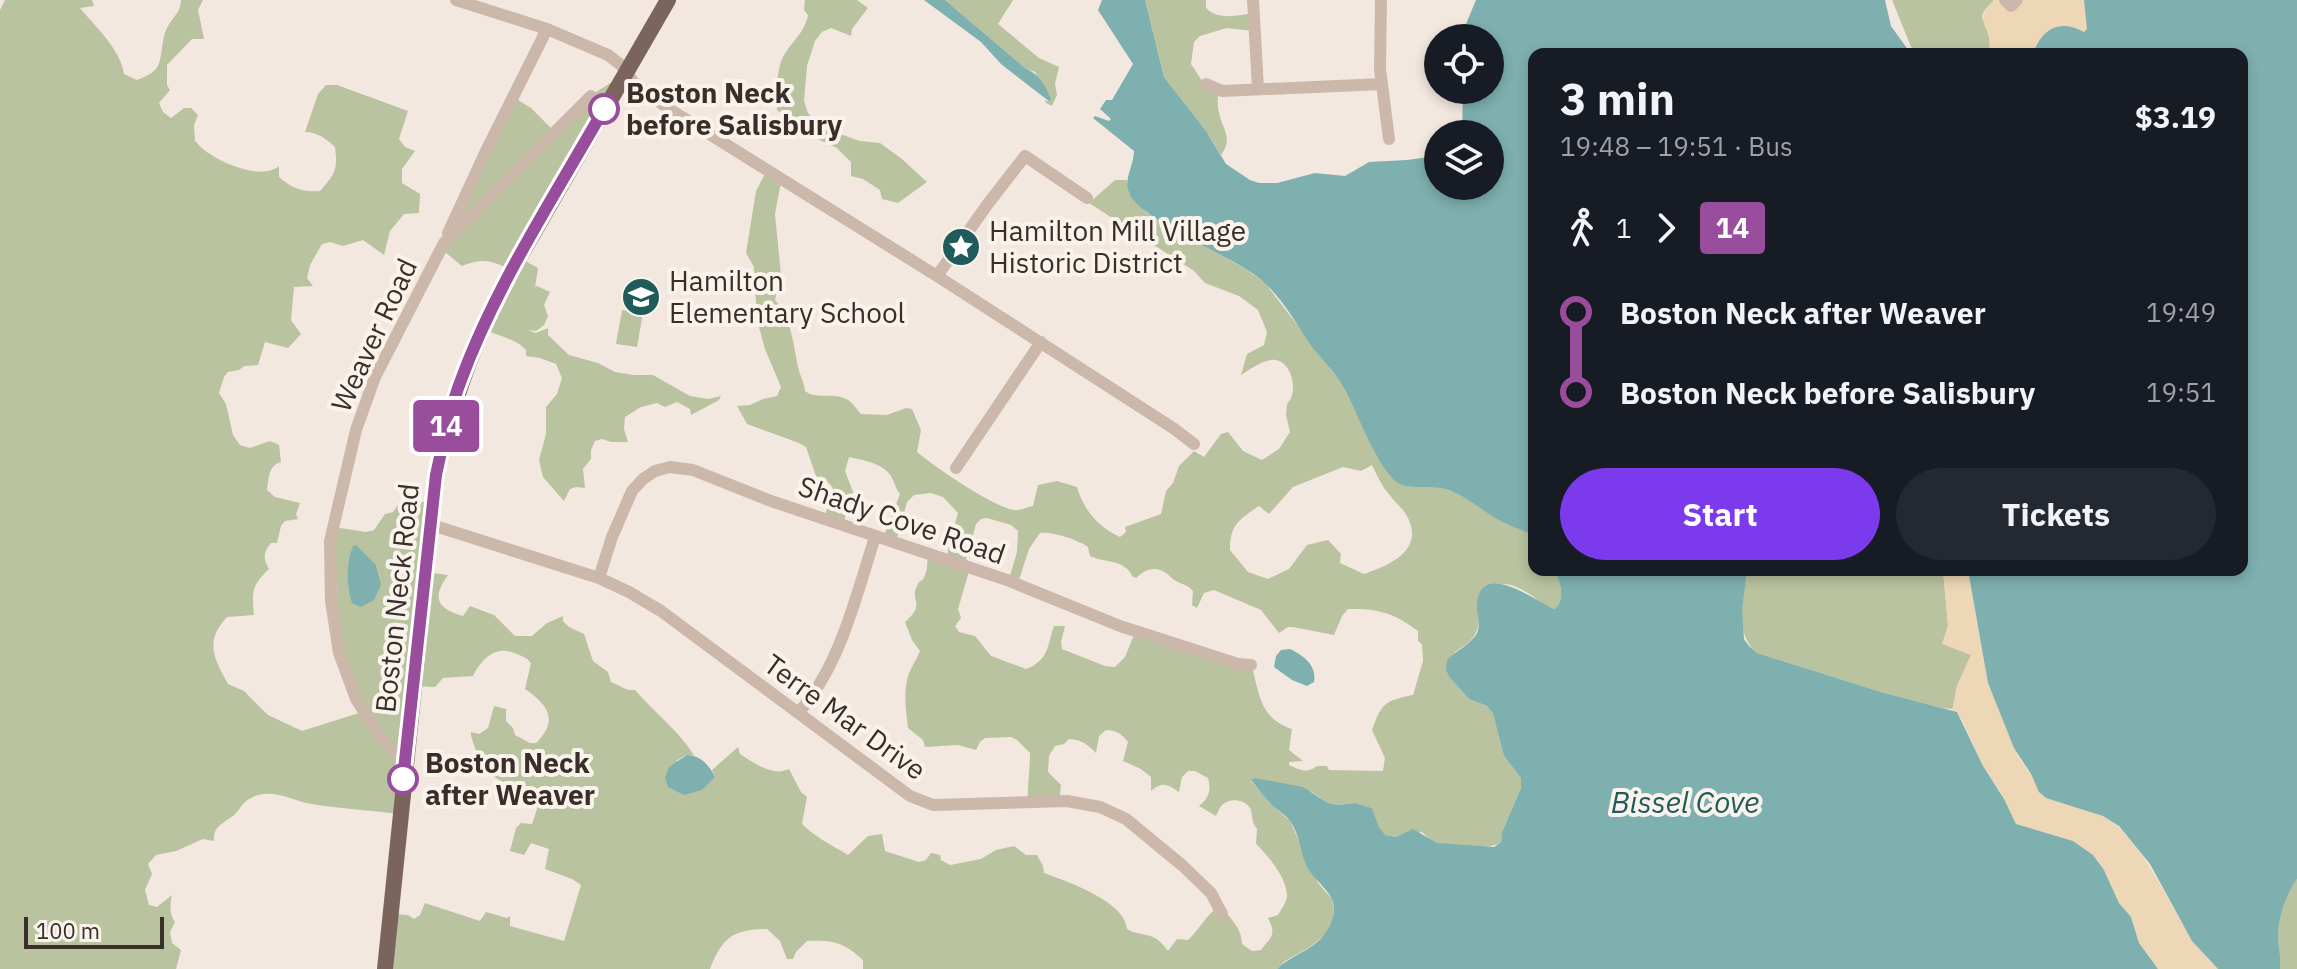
<!DOCTYPE html>
<meta charset="utf-8">
<style>
:root{--surface:#171b24;--page:#242831;--text:#f1f3f6;--muted:#9ea1a6;--accent:#7c3aed}
body{margin:0;font-family:"IBM Plex Sans",sans-serif;background:var(--page);color:var(--text);height:100vh;display:flex;flex-direction:column;font-size:30px;white-space:nowrap}
*{box-sizing:border-box;margin:0}
p{font-size:26px;color:var(--muted)}
.icon{flex:none;width:44px;height:44px;fill:none;stroke:currentColor;stroke-width:2;stroke-linecap:round;stroke-linejoin:round}
.map{position:relative;flex:1;overflow:hidden}
.drawer{position:absolute;left:1528px;top:48px;width:720px;height:528px;display:flex;flex-direction:column;background:var(--surface);border-radius:16px;box-shadow:0 4px 12px #0003}
.drawer>*{flex:none}
.badge{padding:0 16px;border-radius:6px;font-size:28px;line-height:52px}
.fabs{position:absolute;left:1424px;top:24px;display:grid;gap:16px}
.fabs a{display:grid;place-items:center;width:80px;height:80px;border-radius:50%;background:var(--surface);box-shadow:0 4px 12px #0003;font-size:40px}
.scale{position:absolute;left:24px;bottom:20px;width:140px;box-sizing:border-box;padding-left:8px;border:4px solid #392e2a;border-top:0;font-size:22px;line-height:28px;white-space:nowrap;color:#392e2a;-webkit-text-stroke:6px #faf3ec;paint-order:stroke}
.map>.badge{position:absolute;translate:-50% -50%;box-shadow:0 0 0 4px #fff}
.legs{display:flex;align-items:center;gap:12px;height:88px;padding:0 32px;font-size:26px}
.legs p{margin-inline-start:auto}
.headline{display:flex;align-items:center;justify-content:space-between;height:136px;padding:0 32px}
h1{font-size:44px;font-weight:700;line-height:60px}
.action{display:flex;gap:16px;margin-top:auto;padding:16px 32px}
.action a{flex:1;height:92px;border-radius:48px;background:var(--accent);color:#fff;font-size:32px;font-weight:700;line-height:92px;text-align:center}
.action a+a{background:var(--page);color:var(--text)}
ul{padding:0 32px;list-style:none}
li{display:flex;align-items:center;gap:28px;height:80px;font-size:30px}
li i{display:grid;place-items:center;width:12px;height:100%;margin:0 10px;background:currentColor}
li i::after{content:'';width:20px;height:20px;margin:-10px;border:6px solid;border-radius:50%;background:var(--surface)}
li p{margin-inline-start:auto}
li:first-child i{background:linear-gradient(#0000 50%,currentColor 0)}
li:last-child i{background:linear-gradient(currentColor 50%,#0000 0)}
.map>svg:first-child{display:block}
.green{fill:#b9c39f;fill-rule:evenodd}
.sand{fill:#eed7b7}
.water{fill:#7eb0af}
.lines{fill:none;stroke-linecap:round;stroke-linejoin:round}
.minor{stroke:#ccb8ab;stroke-width:12}
.major{stroke:#7b645c;stroke-width:16}
.line-1-casing{stroke:#fff;stroke-width:18}
.line-1{stroke:#994d9d;stroke-width:12}
.stop-1-dot{fill:#fff;stroke:#994d9d;stroke-width:4}
.labels{text-anchor:middle;stroke-width:8;stroke-linejoin:round;paint-order:stroke}
.stop-label{font-size:28px;font-weight:bold;fill:#392e2a;stroke:#faf3ec;text-anchor:start}
.poi-label{font-size:28px;fill:#392e2a;stroke:#faf3ec;text-anchor:start}
.street-label{font-size:28px;fill:#392e2a;stroke:#faf3ec}
.water-label{font-size:30px;font-style:italic;fill:#1f5b5b;stroke:#faf3ec}
</style>
<div class="map">
<svg width="2297" height="969" viewBox="0 0 2297 969">
<rect width="100%" height="100%" fill="#f3e8e0"/>
<!-- green -->
<path class="green" d="M5,0h87l2,6 -14,2c15,18 41,42 44,66l13,6c8,-3 17,-7 21,-14 5,-12 3,-26 9,-38 5,-11 14,-15 14,-28h22l-5,10 6,29h-12l-25,26v20l3,5 -11,13 4,9 8,6 13,-10h7l7,7 -4,10 1,16c4,4 9,10 15,13 16,11 53,26 69,12v11c14,12 23,15 41,14 15,-17 18,-21 15,-44 -9,-8 -17,-15 -30,-15l13,-38 8,-9h11l71,26 -9,28 6,8 10,4 -13,18v14l18,11 -1,19 -15,1 -14,17 -6,24 -21,-15 -20,6 -13,-4 -8,2 -12,21 -3,13 6,8 -19,1 -3,33 10,14 -13,14 -23,-6 -7,23 -14,1 -5,4 -11,2 -4,5 -5,16 7,11 7,31 7,10 10,3 20,-7 9,4 2,17c-13,4 -12,16 -14,28l8,7 25,6 -4,11 2,5 -13,2 -4,5 -4,17h-6c-8,9 -8,16 -2,26 -18,17 -17,23 -15,46l-27,2c-23,25 -13,41 1,67l16,7 24,24 34,16 60,-19 -23,-61 -5,-124 32,5 8,-2 11,-16 8,-2 5,-7 34,-4 -5,71 21,3c-16,22 -12,33 15,41l7,-10 24,9 21,21h17l15,-13 16,-7v5l6,6 15,7 9,27 15,11 3,10 17,8h7c19,22 43,40 59,65h-7l-11,6 39,16 -3,-7 26,-23 2,7c14,9 33,23 49,15l12,23 6,5 -5,27c14,14 30,21 46,31l20,-19 14,-2 3,17 34,11 7,-2 5,-7 9,2 1,5 9,5 31,-6 15,-9 18,-4 12,9h11l6,11 1,7c24,9 81,28 83,56 18,10 26,0 41,22l9,-12 11,1c12,-11 17,-24 31,-34 10,10 23,22 23,38l10,7 9,-1c10,-13 16,-15 7,-32l10,-3c3,-5 8,-12 9,-18 1,-17 -19,-42 -31,-53l1,-15c-6,-8 -4,-10 -6,-19 -4,-11 -21,-13 -29,-5 -3,3 -4,7 -6,11l-17,-10c11,-9 12,-16 9,-28l-13,-7h-7l-6,6 -3,15c-12,-8 -16,-11 -28,-1v-14l-10,-8 -18,-8 5,-19c-6,-8 -12,-12 -22,-12l-7,6 -3,17c-9,-9 -14,-13 -27,-14l-5,5 -9,2 -6,10 -1,16 13,13 -2,19 -31,1c-1,-18 2,-34 2,-52l-13,-13 -6,-3 -26,1 -5,4 -4,8 -18,-5 -33,2 -2,-7 -15,-12c-2,-18 -6,-42 3,-59 3,-7 7,-12 9,-18l-8,-11 -7,-18c22,-19 4,-21 12,-36 5,-11 4,0 8,-11 3,-6 2,-15 3,-21l19,4 2,-14 9,-31 -15,-16 -12,-4 -17,2 -7,7 -11,40 -13,-4 17,-44c-5,-6 -5,-11 -9,-18 -8,-13 -29,-16 -42,-19l-4,14 8,21 -10,32 -19,-5 9,-31 -6,-7 -11,-5 -10,-29 -7,-4 -52,-19 -10,-18 13,-1 13,-6 14,-3 4,-9 -16,-38 -8,-29 -3,-53 -8,-14 10,-62 10,-19 15,10 -6,32 7,71 -6,10 -1,5c17,20 18,43 23,67 2,9 6,14 7,24 12,9 28,1 41,8 6,2 10,10 15,15l26,1 19,-7 6,1 9,21 -4,22c18,15 76,55 97,58 6,1 13,-3 19,-4l5,-21 19,-4 20,6c6,22 22,41 43,50l6,-5 -1,-5 36,-13 5,-23 7,-8 6,-17 15,-15 10,6 17,-23 7,-2 15,19 19,9 17,-11 11,-17 -4,-17 1,-11c13,-12 4,-47 -16,-44 -11,2 -21,9 -30,15l6,-21 17,-9 3,-13 -9,-22 -19,-14 -34,-13 -11,-12 -105,-68 26,-23h12l1,12 19,21 100,57 18,13 75,98 34,67 18,29 8,7 39,3 17,6 17,9 24,17 37,16v35h21c5,13 11,28 0,39 -17,-6 -32,-24 -51,-25 -38,-2 -20,28 -27,46 -3,10 -14,17 -22,22l-5,26 19,21 18,7 7,7 10,43 17,22v10l-19,44 -1,10c-11,8 -50,7 -63,2 -6,-3 -12,-8 -16,-12l-26,5 -12,-2 -5,-8 -7,-19 -17,-5 -17,2 -10,-2 -16,-11 -57,-14 -4,3 18,21 21,19 28,62 14,16 2,9 -1,11 -8,16 -15,12 -25,14 -8,8h-414v-9c-20,-18 -30,-20 -56,-19l-11,11 -3,7h-6l-7,-18 -13,-12c-35,1 -44,8 -57,40h-327l7,-55 18,1 6,4 6,-4 5,-12 55,18 6,-9 21,6 3,-2v10l54,15 17,-56 -9,-6 -27,-10 4,-20 -18,-6 -7,12 -14,-4 6,-23 5,-5 11,1 8,-24c-7,-9 -12,-10 -22,-13 -33,-9 -37,-21 -47,-51v-4l8,2 9,-6 6,-22 12,3v12l7,7 2,7 15,8h6c24,-23 11,-39 -11,-54l6,-26c-5,-6 -9,-7 -17,-10 -19,-8 -33,7 -41,23l-30,2 -8,9 -21,-1 -15,128c-29,-4 -58,-5 -87,-10 -18,-3 -36,-14 -54,-9 -19,6 -16,16 -28,23 -10,7 -17,10 -16,23l-11,-2 -27,12 -20,4 -8,9 4,10 -7,16 4,15 8,2 15,-12c-2,10 -3,19 3,27l-5,10 2,11 9,7 -5,19h-176v-959zM1372,465c5,10 9,20 16,28 6,9 16,16 20,25 16,33 -19,47 -44,56l-24,-11 1,-9 -13,-14 -21,5 -18,24 -21,10 -20,-7 -18,-22c0,-26 9,-30 29,-44l10,8 24,-27 50,-20 18,4zM987,518l24,7 7,6 -1,21 -8,27 9,4 11,-34 11,-16c11,-2 39,7 48,14l2,9c14,7 35,3 42,20l4,2c8,-8 19,-13 30,-5 3,2 6,6 10,8 7,4 12,4 17,10l-1,14 5,3 7,-15 10,-3 47,20 18,23 9,-6h5l41,8 8,-19 6,-7c29,-1 47,4 70,22v10l4,3 1,17 -10,34c-29,6 -31,8 -41,35l13,28 -2,13 -54,-1 -2,-4h-10c-10,8 -17,4 -28,-1v-3l14,-1 -14,-11 3,-21c-33,-11 -32,-35 -41,-65l-115,-34 -11,27 -10,10 -10,-1 -43,-17 -1,-7 4,-16h-11c-7,21 -6,35 -28,43l-35,-13 -16,-20 -16,-4 -4,-6 6,-8 -3,-9 12,-41 -5,-5 11,-39 5,-5zM376,565l5,21 -32,6 -1,-26z
M805,0h52l11,8 -16,21 -1,7 -20,-8 -9,4 -7,9 -8,25 -3,35 4,12 12,14 40,14 20,2 22,16 25,23 -29,21 -16,-4 -2,-9 -17,-11 -12,-3v-14l-14,-14 -45,-21v-4l-15,-13c1,-14 -1,-31 3,-45 5,-19 25,-30 28,-50l-4,-5z
M945,0h68l-15,24 41,34 20,9 -4,17 2,11 -5,11 -6,-3 -1,-3 5,2 -15,-30 -10,-4z
M1145,0h61v8c13,13 32,7 48,5l-1,18 -26,-3 -27,8 -6,6 -3,22 17,26 10,2c0,7 -1,14 1,20 3,18 15,25 2,43l-15,-24 -42,-54z
M1892,0h102c-23,23 -6,16 -3,38 1,5 -1,10 -2,15l-75,1z
M612,82l-92,176 18,10 -3,19 2,-1 13,6 -6,13 4,11 -4,9 -8,6 -8,-1 8,3 12,-5v7l21,20 29,8 17,9 19,3h19l37,21 18,3 13,-3 -2,4 -28,15 -1,-6 -13,-7 -12,5 -8,-4 -16,4 -16,10 -1,12 4,13h-17l-9,-3 -7,2 -4,9v9l-8,10 2,19 -9,-1 -6,2 -6,12 -21,-24 -4,-17 7,-26v-27l11,-13 5,-16 -6,-14 -16,-6 -14,-2v-6c-10,-12 -30,-14 -44,-22l28,-58c-19,-10 -27,-12 -48,-4l-22,-18 75,-150 16,10 23,23 39,-37z
M622,310l21,3 -6,34 -21,-3z
M1747,570h196l5,55 23,30 -14,31 -4,23 -11,-1 -61,-16 -124,-39c-23,-18 -15,-57 -10,-83z
M2297,879v90h-17c2,-11 -2,-22 -2,-33 1,-20 8,-41 19,-57z"/>
<!-- sand -->
<path class="sand" d="M1994,0h90l4,29 -4,3 -7,-4 -41,19 -3,7h-45c8,-30 -19,-29 6,-54z
M1943,570h25l20,113 30,73 17,25 77,40c49,43 60,105 106,148h-60l-19,-26 -8,-26 -12,-14 -15,-33 -11,-15 -20,-14 -57,-17 -17,-34 -16,-24 -20,-44 -6,-10 -5,-2 5,-24 14,-31 -29,-11 6,-19z"/>
<!-- water -->
<path class="water" d="M924,0h21l80,68c15,7 20,17 26,31l-1,3 -49,-38 -20,-22z
M1102,0h43l19,77 42,54 20,33 24,16 9,3h18l38,-10 30,3 24,-14 38,-2 29,-4h2v30h52v-52h-28l1,-44h27v-52h-27l3,-14 10,-24h409l6,26 20,28h-377v481c-13,-5 -27,-10 -39,-17 -16,-10 -29,-22 -47,-28 -15,-6 -37,0 -48,-6 -22,-11 -46,-82 -61,-104 -8,-12 -18,-22 -27,-33 -16,-23 -30,-50 -52,-68 -27,-23 -119,-58 -131,-86 -6,-13 5,-28 5,-42l-41,-33 2,-2 14,5 2,-2 -11,-10 6,-9h6l21,-36 -35,-54z
M2084,0h213v879c-11,16 -18,37 -19,57 0,11 4,22 2,33h-62l-26,-28 -42,-77 -31,-38 -16,-10 -57,-18 -7,-6 -8,-18 -17,-26 -26,-65 -20,-113h274v-516h-209c9,-26 27,-35 51,-22l3,-3z
M356,545l20,20 5,20 -7,15 -13,7 -9,-4c-6,-19 -6,-39 1,-57z
M1555,570h192l-5,39 2,30 5,7 8,7 124,39 76,20 26,54 21,33 12,25 57,17 20,14 11,15 15,33 12,14 8,26 19,26h-881c15,-15 38,-19 49,-37 6,-9 10,-20 7,-30 -4,-13 -19,-22 -26,-35 -7,-15 -7,-32 -17,-46 -5,-7 -13,-11 -19,-17 -7,-7 -13,-15 -20,-24l4,-2 48,9 25,16 10,2 17,-2 17,5 7,19 6,8 11,2 17,-8 24,14 57,4 7,-5 1,-10 19,-44v-10l-17,-22 -11,-43 -6,-7 -18,-7 -19,-21 -4,-8 1,-10c9,-9 22,-15 29,-25 6,-10 0,-21 1,-31 4,-46 61,-1 78,5 11,-11 5,-26 0,-39z
M1290,649c13,6 27,16 24,33l-7,4 -15,-6 -18,-13 2,-11 5,-6z
M687,755c13,0 22,10 28,22l-13,13 -18,5 -16,-8 -3,-9 4,-11z"/>
<g class="lines">
<!-- minor -->
<path class="minor" d="M456,0l91,29 61,26 13,10 13,18 32,24 271,169 236,152 21,16
M1253,0l5,89
M1381,0l-1,69 9,70
M2005,0l6,6 6,-6
M1206,84l16,7 160,-7
M448,233l38,-82 61,-122
M937,276l50,-71 38,-49 62,42
M956,468l85,-126
M432,525l167,53 30,14 32,19 249,185 23,9 134,-4 33,6 26,12 57,47 28,27 11,21
M599,578l13,-41 20,-46 11,-12 12,-8 15,-4 23,3 78,31 236,79 113,46 118,38 13,1
M798,713c42,-46 58,-117 77,-176
M405,761l-23,-22 -26,-40 -17,-46 -8,-52 -1,-60 26,-111 19,-53 69,-134 147,-147"/>
<!-- major -->
<path class="major" d="M385,969l51,-494c14,-66 34,-122 63,-182l169,-293"/>
</g>
<g class="lines">
<!-- line-1 casing -->
<g class="line-1-casing">
<path id="line-1" d="M403,779l33,-304c7,-32 13,-64 25,-95 35,-95 93,-183 143,-271"/>
</g>
<!-- line-1 -->
<use href="#line-1" class="line-1"/>
</g>
<!-- icons -->
<defs>
<g id="sight-disc" transform="scale(2)"><circle r="9.5" fill="#1f5b5b" stroke="#faf3ec"/><path d="M0-6L1.8-2.2L6-1.7L2.9 1.2L3.7 5.4L0 3.3L-3.7 5.4L-2.9 1.2L-6-1.7L-1.8-2.2Z" fill="#fff"/></g>
<g id="school-disc" transform="scale(2)"><circle r="9.5" fill="#1f5b5b" stroke="#faf3ec"/><path d="M0-5L7-2L0 1L-7-2ZM-4 1L0 2.5L4 1V4Q0 6-4 4Z" fill="#fff"/></g>
</defs>
<g fill-rule="evenodd">
<use href="#sight-disc" x="961" y="247"/>
<use href="#school-disc" x="641" y="297"/>
</g>
<!-- markers -->
<g class="stop-1-dot">
<circle cx="604" cy="109" r="14"/>
<circle cx="403" cy="779" r="14"/>
</g>
<g class="labels">
<!-- stop labels -->
<g class="stop-label">
<text x="626" y="103">Boston Neck<tspan x="626" dy="32">before Salisbury</tspan></text>
<text x="425" y="773">Boston Neck<tspan x="425" dy="32">after Weaver</tspan></text>
</g>
<!-- poi labels -->
<g class="poi-label">
<text x="989" y="241">Hamilton Mill Village<tspan x="989" dy="32">Historic District</tspan></text>
<text x="669" y="291">Hamilton<tspan x="669" dy="32">Elementary School</tspan></text>
</g>
<!-- street labels -->
<g class="street-label">
<text transform="translate(374 335) rotate(-65)" y="10">Weaver Road</text>
<text transform="translate(902 520) rotate(19)" y="10">Shady Cove Road</text>
<text transform="translate(397 598) rotate(-84)" y="10">Boston Neck Road</text>
<text transform="translate(845 717) rotate(36)" y="10">Terre Mar Drive</text>
</g>
<!-- water labels -->
<g class="water-label">
<text x="1685" y="813">Bissel Cove</text>
</g>
</g>
</svg>
<div class="fabs">
<a><svg class="icon" aria-label="locate" viewBox="0 0 24 24"><circle cx="12" cy="12" r="6"/><path d="M12 2v4M12 18v4M2 12h4M18 12h4"/></svg></a>
<a><svg class="icon" aria-label="layers" viewBox="0 0 24 24"><path d="M12 4l9 5-9 5-9-5zM3 14l9 5 9-5"/></svg></a>
</div>
<div class="scale">100 m</div>
<b class="badge" style="left:446px;top:426px;background:#994d9d;color:#fff">14</b>
<section class="drawer">
<div class="headline"><div><h1>3 min</h1><p>19:48 – 19:51 · Bus</p></div><b>$3.19</b></div>
<div class="legs"><svg class="icon" aria-label="walk" viewBox="0 0 24 24"><circle cx="13" cy="4" r="2"/><path d="M13 8l-2 6 4 7M11 14l-3 7M7 12l3-4h3l4 4"/></svg>1<svg class="icon" aria-label="forward" viewBox="0 0 24 24"><path d="M9 5l7 7-7 7"/></svg><b class="badge" style="background:#994d9d;color:#fff">14</b></div>
<ul>
<li><i style="color:#994d9d"></i><b>Boston Neck after Weaver</b><p>19:49</p></li>
<li><i style="color:#994d9d"></i><b>Boston Neck before Salisbury</b><p>19:51</p></li>
</ul>
<div class="action"><a>Start</a><a>Tickets</a></div>
</section>
</div>
